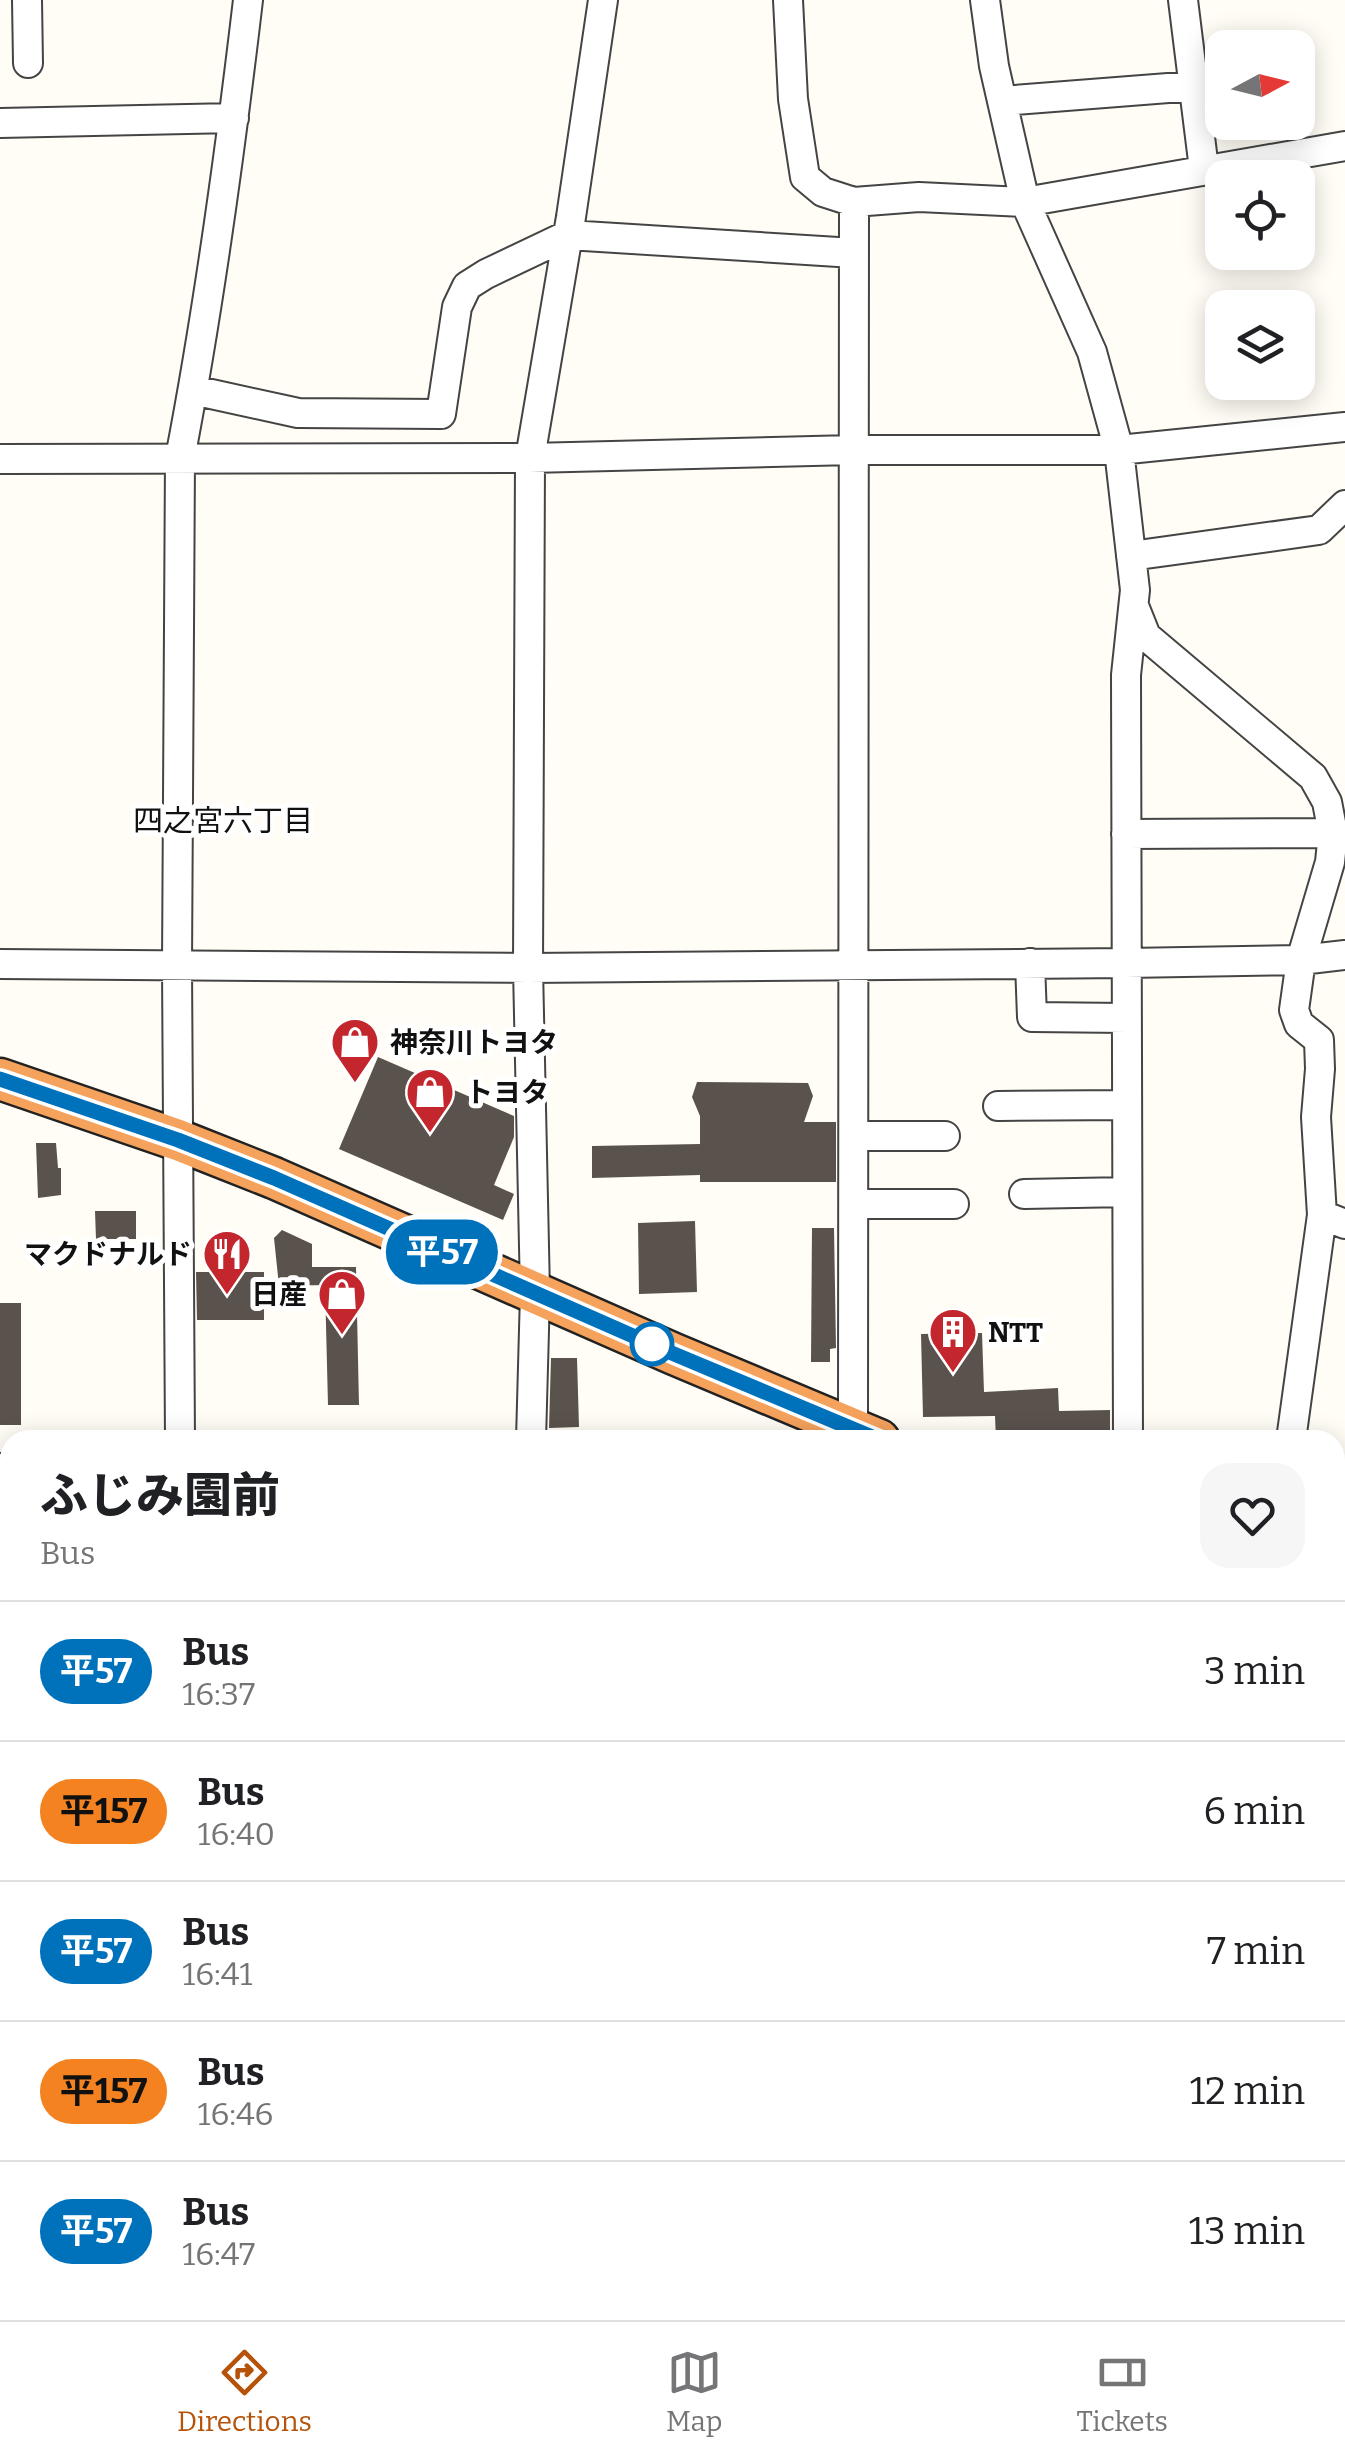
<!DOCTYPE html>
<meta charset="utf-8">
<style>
:root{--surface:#fff;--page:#f6f6f6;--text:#202124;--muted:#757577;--line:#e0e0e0;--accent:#b45309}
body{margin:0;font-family:Bitter,"Noto Sans JP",serif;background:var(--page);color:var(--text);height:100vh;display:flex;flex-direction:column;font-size:38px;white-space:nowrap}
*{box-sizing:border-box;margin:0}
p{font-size:32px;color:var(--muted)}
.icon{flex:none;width:55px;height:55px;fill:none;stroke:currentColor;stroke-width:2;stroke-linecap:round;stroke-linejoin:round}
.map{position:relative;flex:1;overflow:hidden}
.side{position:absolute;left:0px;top:1430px;width:1345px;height:890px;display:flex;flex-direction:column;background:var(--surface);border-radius:30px 30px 0 0;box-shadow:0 5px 25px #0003}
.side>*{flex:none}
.badge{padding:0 20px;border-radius:32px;font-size:35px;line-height:65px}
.needle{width:65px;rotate:83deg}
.fabs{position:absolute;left:1205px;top:30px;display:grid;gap:20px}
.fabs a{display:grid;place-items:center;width:110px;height:110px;border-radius:20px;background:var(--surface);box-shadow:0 5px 25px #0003;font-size:50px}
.map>.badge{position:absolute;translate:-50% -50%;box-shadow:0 0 0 5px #fff}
.round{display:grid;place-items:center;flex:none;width:105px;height:105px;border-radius:30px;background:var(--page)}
.summary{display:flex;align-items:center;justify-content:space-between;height:170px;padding:0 40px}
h1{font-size:48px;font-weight:800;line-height:75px}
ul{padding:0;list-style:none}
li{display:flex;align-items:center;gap:30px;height:140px;padding:0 40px;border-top:2px solid var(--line)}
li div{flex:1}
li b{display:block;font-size:38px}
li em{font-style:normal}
li .badge{min-width:110px;font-weight:700;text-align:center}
.dock{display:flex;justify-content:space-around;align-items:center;height:140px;border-top:2px solid var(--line);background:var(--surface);font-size:28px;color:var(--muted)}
.dock a{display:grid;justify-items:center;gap:5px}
.dock .active{color:var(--accent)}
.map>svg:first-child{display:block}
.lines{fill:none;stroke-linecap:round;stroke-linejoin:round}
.stream{stroke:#3f96cf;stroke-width:6}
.building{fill:#5a524d}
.minor-casing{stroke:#444;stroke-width:32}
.highway-casing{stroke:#222;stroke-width:45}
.minor{stroke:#fff;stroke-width:28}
.highway{stroke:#f5a25d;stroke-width:40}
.line-casing{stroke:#fff;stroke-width:22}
.line{stroke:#0072bc;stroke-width:15}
.stop-dot{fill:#fff;stroke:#0072bc;stroke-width:5}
.labels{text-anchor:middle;stroke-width:10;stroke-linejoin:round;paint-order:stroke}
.poi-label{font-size:28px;font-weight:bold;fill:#111;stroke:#fff;text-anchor:start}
.neighbourhood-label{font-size:30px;fill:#111;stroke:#fff}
</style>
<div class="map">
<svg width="1345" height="2320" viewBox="0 0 1345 2320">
<rect width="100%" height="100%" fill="#fffdf5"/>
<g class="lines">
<!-- stream -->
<path class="stream" d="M1335,1836l10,4"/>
</g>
<!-- building -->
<path class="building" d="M378,1057l136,59v21l-20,48 20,9 -11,26 -164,-71z
M697,1082l111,1 5,13 -9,26h32v60h-136v-7l-108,3v-32l108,-2v-28l-8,-19z
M36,1143h20l2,25h3v27l-23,3z
M95,1211h41v28h-40z
M695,1221l2,71 -58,2 -1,-71z
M812,1228h22l2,120 -6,1v13h-19z
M282,1230l30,14v23h44l3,138h-31l-3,-120 -46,1 -5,-48z
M196,1272h68v48h-67z
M0,1303h21v122h-21z
M982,1333l2,59 74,-4 1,23 51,-1v30h-114l-1,-24 -72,1 -2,-83z
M551,1358h26l2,69 -30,1z"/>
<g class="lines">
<!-- minor casing -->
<g class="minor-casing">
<path id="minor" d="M27,0l1,63
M788,0l5,99 12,78 18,15 31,10 65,-5 106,5 320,-56
M985,0l9,66 31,136 67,150 27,98 16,140 -9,85 2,765
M1183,0l21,169
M1002,101l192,-15
M0,123l234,-5
M193,390l105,23 143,1 16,-107 10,-21 19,-12 82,-39 286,18
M0,459l530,-1 323,-8h266l226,-23
M1131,556l188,-26 26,-25
M1134,606l12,30 167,141 14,25 6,31 -3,29 -29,98 -7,50 5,14 20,16 1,29 -4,48 6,98 23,9
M1126,834l207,-1
M1030,963l2,54 94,1
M0,964l528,4 599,-5 174,-3 44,-5
M998,1106l128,-1
M854,1136h91
M1024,1194l103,-2
M854,1204h100
M853,1431l1,-1229
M180,1440l-3,-474 3,-508c29,-151 50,-305 68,-458
M531,1440l4,-147 -7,-325 2,-510 41,-241 32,-217
M1291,1440l31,-225
M0,1468h10
M1335,1680l10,3
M0,1712l10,-6
M0,1802l10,-8
M1335,1864l4,3 6,23 -5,430"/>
</g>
<!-- highway casing -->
<g class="highway-casing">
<path id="highway" d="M0,1079l178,61 96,38 400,176 205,86
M1335,1541l10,1"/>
</g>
<!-- minor -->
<use href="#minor" class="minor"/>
<!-- highway -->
<use href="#highway" class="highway"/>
</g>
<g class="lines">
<!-- line casing -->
<g class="line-casing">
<path id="line" d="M0,1079l178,61 96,38 400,176 205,86"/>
</g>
<!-- line -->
<use href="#line" class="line"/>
</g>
<!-- icons -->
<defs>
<g id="shop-pin" transform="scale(2.5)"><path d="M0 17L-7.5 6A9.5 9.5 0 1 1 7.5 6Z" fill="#c4262e" stroke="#fff"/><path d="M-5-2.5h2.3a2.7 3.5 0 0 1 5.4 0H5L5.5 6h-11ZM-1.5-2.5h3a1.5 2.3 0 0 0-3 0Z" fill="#fff"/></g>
<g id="restaurant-pin" transform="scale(2.5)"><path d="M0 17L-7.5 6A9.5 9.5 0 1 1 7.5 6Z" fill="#c4262e" stroke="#fff"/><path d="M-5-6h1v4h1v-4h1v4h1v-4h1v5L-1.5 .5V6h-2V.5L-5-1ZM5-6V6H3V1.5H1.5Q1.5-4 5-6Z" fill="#fff"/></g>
<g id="building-pin" transform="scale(2.5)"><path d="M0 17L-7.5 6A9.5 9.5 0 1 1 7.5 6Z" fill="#c4262e" stroke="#fff"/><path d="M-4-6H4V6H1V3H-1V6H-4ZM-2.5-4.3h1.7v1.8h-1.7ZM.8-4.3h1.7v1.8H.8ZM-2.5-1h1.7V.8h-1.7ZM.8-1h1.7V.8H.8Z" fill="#fff"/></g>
</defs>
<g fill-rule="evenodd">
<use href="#shop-pin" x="355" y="1042"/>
<use href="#shop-pin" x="430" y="1092"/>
<use href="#restaurant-pin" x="227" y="1254"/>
<use href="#shop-pin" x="342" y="1294"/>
<use href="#building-pin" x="953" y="1332"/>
</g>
<!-- markers -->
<circle class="stop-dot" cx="652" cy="1344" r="20"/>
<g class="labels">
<!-- poi labels -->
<g class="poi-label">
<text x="390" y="1052">神奈川トヨタ</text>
<text x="465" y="1102">トヨタ</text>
<text x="192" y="1264" text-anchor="end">マクドナルド</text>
<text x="307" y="1304" text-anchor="end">日産</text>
<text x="988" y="1342">NTT</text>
</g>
<!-- neighbourhood labels -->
<g class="neighbourhood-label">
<text x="223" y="831">四之宮六丁目</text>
</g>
</g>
</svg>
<div class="fabs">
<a><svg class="needle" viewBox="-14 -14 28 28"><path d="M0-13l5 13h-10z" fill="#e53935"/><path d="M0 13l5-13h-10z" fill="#757577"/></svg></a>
<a><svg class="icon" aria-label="locate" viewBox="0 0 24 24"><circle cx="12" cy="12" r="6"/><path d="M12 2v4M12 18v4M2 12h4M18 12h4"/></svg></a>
<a><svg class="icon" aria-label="layers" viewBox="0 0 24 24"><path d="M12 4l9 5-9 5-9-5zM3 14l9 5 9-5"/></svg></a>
</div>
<b class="badge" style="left:442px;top:1252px;background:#0072bc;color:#fff">平57</b>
<section class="side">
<div class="summary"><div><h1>ふじみ園前</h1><p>Bus</p></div><a class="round"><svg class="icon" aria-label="heart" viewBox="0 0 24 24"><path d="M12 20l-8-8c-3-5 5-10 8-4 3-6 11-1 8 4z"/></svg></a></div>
<ul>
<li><span class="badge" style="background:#0072bc;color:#fff">平57</span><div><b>Bus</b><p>16:37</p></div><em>3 min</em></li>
<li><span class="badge" style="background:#f58220;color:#111">平157</span><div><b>Bus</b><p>16:40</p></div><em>6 min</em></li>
<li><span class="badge" style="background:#0072bc;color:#fff">平57</span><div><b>Bus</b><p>16:41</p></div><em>7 min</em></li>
<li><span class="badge" style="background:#f58220;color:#111">平157</span><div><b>Bus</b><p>16:46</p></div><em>12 min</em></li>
<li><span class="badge" style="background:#0072bc;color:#fff">平57</span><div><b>Bus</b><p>16:47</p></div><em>13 min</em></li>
</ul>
</section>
</div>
<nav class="dock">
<a class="active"><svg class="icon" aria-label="directions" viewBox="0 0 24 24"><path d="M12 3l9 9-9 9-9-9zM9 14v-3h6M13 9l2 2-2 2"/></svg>Directions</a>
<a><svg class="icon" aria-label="map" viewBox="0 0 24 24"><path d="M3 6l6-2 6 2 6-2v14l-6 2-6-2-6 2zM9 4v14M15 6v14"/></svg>Map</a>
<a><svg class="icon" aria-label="tickets" viewBox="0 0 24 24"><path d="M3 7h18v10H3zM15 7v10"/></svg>Tickets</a>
</nav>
